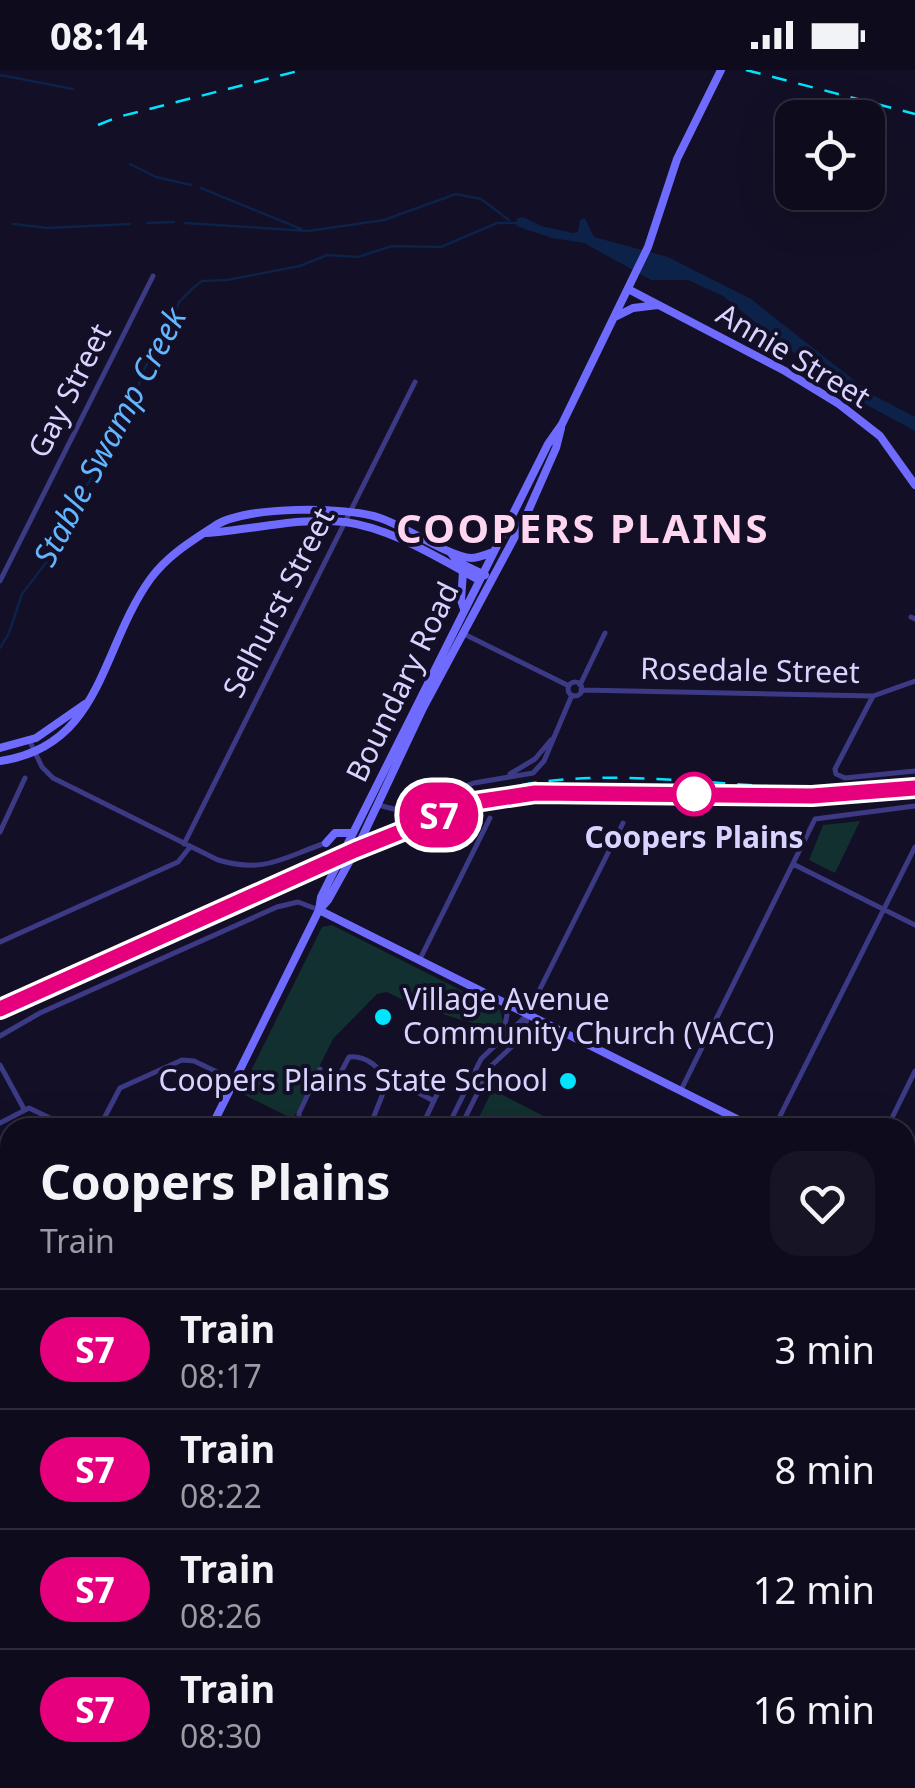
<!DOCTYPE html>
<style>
:root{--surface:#0e0b1c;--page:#171425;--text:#f1f3f6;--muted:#9b9ba3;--line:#2e2b3b}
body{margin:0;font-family:"Noto Sans",sans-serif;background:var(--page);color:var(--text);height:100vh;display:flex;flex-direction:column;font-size:38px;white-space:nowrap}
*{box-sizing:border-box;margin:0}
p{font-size:32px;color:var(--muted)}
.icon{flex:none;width:55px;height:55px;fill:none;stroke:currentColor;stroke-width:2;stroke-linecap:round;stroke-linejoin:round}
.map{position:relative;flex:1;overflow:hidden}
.sheet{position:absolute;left:0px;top:1048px;width:915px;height:672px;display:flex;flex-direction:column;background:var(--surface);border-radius:30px 30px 0 0;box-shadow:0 10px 40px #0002,0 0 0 2px var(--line)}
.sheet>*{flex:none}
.badge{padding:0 20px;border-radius:32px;font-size:35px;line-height:65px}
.buttons{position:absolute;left:775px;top:30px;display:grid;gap:20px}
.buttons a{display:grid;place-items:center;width:110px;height:110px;border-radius:20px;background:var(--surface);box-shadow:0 10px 40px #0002,0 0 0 2px var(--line);font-size:50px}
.map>.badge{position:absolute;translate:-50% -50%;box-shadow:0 0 0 5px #fff}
.round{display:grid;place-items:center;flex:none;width:105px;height:105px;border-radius:30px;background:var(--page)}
.summary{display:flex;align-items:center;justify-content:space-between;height:170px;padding:0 40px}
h1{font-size:48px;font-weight:700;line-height:75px}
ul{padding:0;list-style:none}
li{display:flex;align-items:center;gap:30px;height:120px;padding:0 40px;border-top:2px solid var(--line)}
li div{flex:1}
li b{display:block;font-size:38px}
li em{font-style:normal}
li .badge{min-width:110px;font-weight:700;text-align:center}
.status{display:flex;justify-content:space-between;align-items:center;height:70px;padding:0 50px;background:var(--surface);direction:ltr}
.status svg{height:28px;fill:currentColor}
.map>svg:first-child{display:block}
.green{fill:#12302f}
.water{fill:#0c2248}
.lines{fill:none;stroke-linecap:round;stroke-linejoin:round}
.stream{stroke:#0c2248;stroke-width:2.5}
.street{stroke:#3d3a85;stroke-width:5}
.secondary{stroke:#6f6bff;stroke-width:8}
.rail{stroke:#00e5ff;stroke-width:2.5;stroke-dasharray:15 12;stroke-linecap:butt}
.line-casing{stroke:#fff;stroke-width:22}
.line{stroke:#e6007e;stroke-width:15}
.stop-dot{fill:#fff;stroke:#e6007e;stroke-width:5}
.poi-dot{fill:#00e5ff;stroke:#130f26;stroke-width:4}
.labels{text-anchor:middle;stroke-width:8;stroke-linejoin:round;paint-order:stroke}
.street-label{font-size:30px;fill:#d9d4ff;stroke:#130f26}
.stop-label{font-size:30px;font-weight:bold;fill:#d9d4ff;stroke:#130f26}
.poi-label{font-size:30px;fill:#d9d4ff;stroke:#130f26;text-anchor:start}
.water-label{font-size:32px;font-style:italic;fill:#62b6ff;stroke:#130f26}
.district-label{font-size:40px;font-weight:bold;letter-spacing:2.5px;fill:#ffd6f0;stroke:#130f26}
</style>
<div class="status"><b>08:14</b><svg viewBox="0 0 49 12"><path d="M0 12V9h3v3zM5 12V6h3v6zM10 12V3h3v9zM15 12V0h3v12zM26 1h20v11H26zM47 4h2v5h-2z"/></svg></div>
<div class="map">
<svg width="915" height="1718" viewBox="0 0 915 1718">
<rect width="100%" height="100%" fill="#130f26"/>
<!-- green -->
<path class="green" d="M860,751l-25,52 -26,-13 14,-35z
M332,855l168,85 3,12 -4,13 -23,-11 -61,-18 -28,-14 -10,2 -44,45 -40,80 -53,-26 82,-166z
M491,1023h8l58,30 -3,4h-80z
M57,1710h358l-4,8h-27l-11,-5 -3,5h-317z
M520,1710h114l-2,4 6,4h-122z"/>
<!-- water -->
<path class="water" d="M523,147l18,9 32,7 5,-1 2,-12 5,-2 9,19 74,20 83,42 122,96 42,22v14l-48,-26 -55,-37 -89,-72 -35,-16h-37l-67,-37 -32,-5 -36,-12 1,-8z"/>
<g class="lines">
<!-- stream -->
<path class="stream" d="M0,5l73,14
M130,94l26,13 35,8
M201,118l100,41
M147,153l27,-1
M185,153l123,8 76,-11 72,-26 25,5 28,21
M13,154l35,4 82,-4
M0,578l9,-15 13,-39 26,-34 12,-36 29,-42 22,-46 22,-33 11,-34 25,-40 10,-27 14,-14 9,-7 25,-1 73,-14 27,-11 31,2 34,-11 49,1 56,-24h21
M905,1252l10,-1
M196,1718l17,-8
M568,1718l3,-8"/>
<!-- street -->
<path class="street" d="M0,511l153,-305
M911,547l4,2
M464,564l105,52
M568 619a7 7 0 1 1 14 0a7 7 0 1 1-14 0Z
M580,615l25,-52
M581,620l292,6 42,-15
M873,626l-38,73 1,5 9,4 70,-7
M30,672l12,25 11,11 165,82c48,14 65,-3 108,-17
M510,704l25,-15 16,-19
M378,735l20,5 76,-27 59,-10 11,-12 28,-66
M0,762l25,-54
M184,774l231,-462
M793,794l122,61
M0,872l178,-80 12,-15
M420,889l70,-141
M0,966l40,-23 237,-106 21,-5 21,8
M502,968l5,-23 -2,-10
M0,995l24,44
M340,1004l9,-17c15,-2 37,11 36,30 0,3 -13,32 -15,41
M385,1015l28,5 21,11
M681,1020l134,-271 100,-13
M0,1053l29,-15 42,20
M423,1054l16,-34
M299,1055v-12l21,-44
M99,1058l21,-40 62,-28 12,1 40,19
M291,1058h13
M447,1058l34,-69 46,-44
M460,1058l31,-62 29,-27 13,-36 90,-180
M774,1058l141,-281
M887,1058l28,-57
M0,1197l10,5
M0,1256l10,-20
M905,1423l10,5
M0,1499l10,5
M905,1628l10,5
M905,1706l10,-20
M0,1716l10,-20
M464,1718l4,-8
M679,1718l4,-8
M899,1718l4,-8"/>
<!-- secondary -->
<path class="secondary" d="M628,219l157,82 54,33 41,32 35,49
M615,247l18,-9 25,-3
M206,463c46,-3 93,-16 139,-11 46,6 93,36 134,58
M451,483l7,9 27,13
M463,502l-2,28 3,9
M0,678l36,-10 49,-34
M0,691c103,-15 100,-113 151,-183 18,-24 41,-37 65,-53 30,-19 131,-19 164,-7 25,8 69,39 91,40 7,0 14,-3 22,-6
M326,773l9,-10h18
M319,840l2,-13 227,-453 14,-20 86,-177 29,-88 44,-89
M319,840l436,218
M211,1058l108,-218 9,-10 30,-54 65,-138 103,-192 30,-68 5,-20
M905,1132l10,5
M905,1471l10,-20
M0,1482l10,-20
M779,1718l5,-8"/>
<!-- rail -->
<path class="rail" d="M746,0l169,44
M98,55l20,-8 184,-47
M511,729l42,-3 203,3
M0,935l422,-188c38,-15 77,-30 118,-35 124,-16 251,20 375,0"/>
</g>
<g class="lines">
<!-- line casing -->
<g class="line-casing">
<path id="line" d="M0,939l355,-159 120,-48 60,-9 277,3 103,-8"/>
</g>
<!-- line -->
<use href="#line" class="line"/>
</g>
<!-- markers -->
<circle class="stop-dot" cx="694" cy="724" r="20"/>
<g class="poi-dot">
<circle cx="383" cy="947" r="10"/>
<circle cx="568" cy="1011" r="10"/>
</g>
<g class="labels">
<!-- street labels -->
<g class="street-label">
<text transform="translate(793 286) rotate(31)" y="10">Annie Street</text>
<text transform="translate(70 321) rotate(-63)" y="10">Gay Street</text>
<text transform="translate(279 533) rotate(-63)" y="10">Selhurst Street</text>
<text transform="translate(750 601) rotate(1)" y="10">Rosedale Street</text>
<text transform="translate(403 612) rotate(-64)" y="10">Boundary Road</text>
</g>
<!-- stop labels -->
<g class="stop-label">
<text x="694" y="778">Coopers Plains</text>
</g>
<!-- poi labels -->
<g class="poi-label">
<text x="403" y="940">Village Avenue<tspan x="403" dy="34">Community Church (VACC)</tspan></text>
<text x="548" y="1021" text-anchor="end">Coopers Plains State School</text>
</g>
<!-- water labels -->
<g class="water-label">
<text transform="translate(110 367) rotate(-62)" y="11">Stable Swamp Creek</text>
</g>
<!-- district labels -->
<g class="district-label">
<text x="583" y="473">COOPERS PLAINS</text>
</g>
</g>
</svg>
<div class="buttons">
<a><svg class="icon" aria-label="locate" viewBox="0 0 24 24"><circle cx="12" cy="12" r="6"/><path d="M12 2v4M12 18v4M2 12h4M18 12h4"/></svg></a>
</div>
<b class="badge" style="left:439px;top:745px;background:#e6007e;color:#fff">S7</b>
<section class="sheet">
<div class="summary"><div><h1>Coopers Plains</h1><p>Train</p></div><a class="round"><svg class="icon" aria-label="heart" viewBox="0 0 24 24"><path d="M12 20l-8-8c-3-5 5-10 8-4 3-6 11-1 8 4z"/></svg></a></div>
<ul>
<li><span class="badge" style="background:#e6007e;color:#fff">S7</span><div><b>Train</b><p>08:17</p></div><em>3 min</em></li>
<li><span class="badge" style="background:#e6007e;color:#fff">S7</span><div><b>Train</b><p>08:22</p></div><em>8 min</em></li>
<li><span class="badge" style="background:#e6007e;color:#fff">S7</span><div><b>Train</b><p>08:26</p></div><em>12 min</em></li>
<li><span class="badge" style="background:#e6007e;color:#fff">S7</span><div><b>Train</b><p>08:30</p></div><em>16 min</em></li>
</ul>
</section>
</div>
